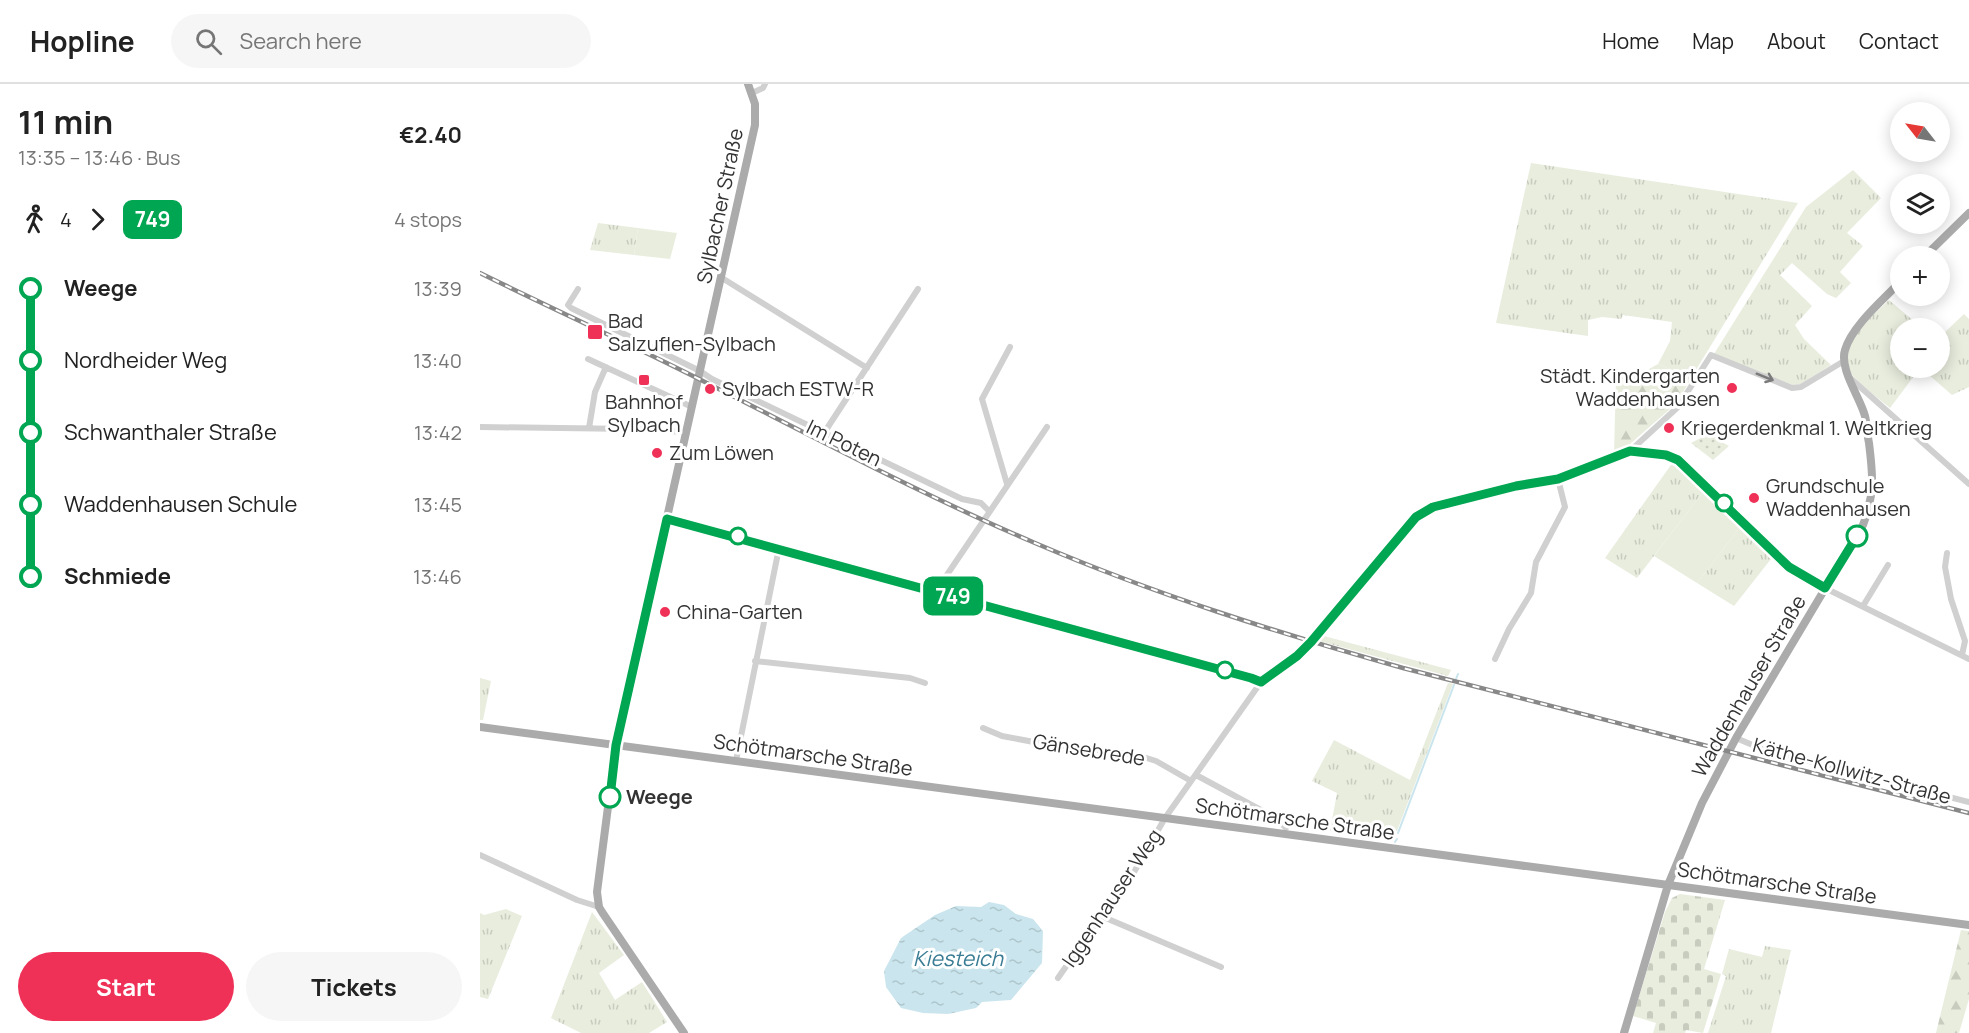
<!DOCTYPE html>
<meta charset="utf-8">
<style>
:root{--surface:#fff;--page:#f6f6f6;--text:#222;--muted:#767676;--line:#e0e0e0;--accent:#ef3057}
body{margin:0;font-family:Manrope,sans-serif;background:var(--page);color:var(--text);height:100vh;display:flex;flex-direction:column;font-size:22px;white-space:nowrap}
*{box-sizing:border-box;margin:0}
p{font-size:20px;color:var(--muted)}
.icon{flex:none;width:33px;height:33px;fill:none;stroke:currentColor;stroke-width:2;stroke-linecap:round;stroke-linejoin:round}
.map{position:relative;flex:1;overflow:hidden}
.side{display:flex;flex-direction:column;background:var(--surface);width:480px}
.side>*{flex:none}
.badge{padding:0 12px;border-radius:9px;font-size:21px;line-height:39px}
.needle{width:39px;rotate:301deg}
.tools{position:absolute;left:1410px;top:18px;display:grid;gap:12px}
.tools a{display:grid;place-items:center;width:60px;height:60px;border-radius:50%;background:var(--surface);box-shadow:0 3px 15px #0003;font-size:30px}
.map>.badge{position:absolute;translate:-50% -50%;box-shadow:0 0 0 3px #fff}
.legs{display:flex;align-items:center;gap:9px;height:66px;padding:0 18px;font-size:20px}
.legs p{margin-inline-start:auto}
.headline{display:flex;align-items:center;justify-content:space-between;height:102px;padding:0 18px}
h1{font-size:33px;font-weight:700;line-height:45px}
.cta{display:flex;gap:12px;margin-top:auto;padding:12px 18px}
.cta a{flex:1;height:69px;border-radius:36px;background:var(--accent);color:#fff;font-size:24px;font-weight:700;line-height:69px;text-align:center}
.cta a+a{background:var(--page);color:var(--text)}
ul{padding:0 18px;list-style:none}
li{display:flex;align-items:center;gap:21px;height:72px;font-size:22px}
li i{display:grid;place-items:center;width:9px;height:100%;margin:0 8px;background:currentColor}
li i::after{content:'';width:15px;height:15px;margin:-8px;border:4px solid;border-radius:50%;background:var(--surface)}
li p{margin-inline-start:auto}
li:first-child i{background:linear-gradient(#0000 50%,currentColor 0)}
li:last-child i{background:linear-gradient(currentColor 50%,#0000 0)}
header{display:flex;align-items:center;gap:36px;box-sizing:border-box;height:84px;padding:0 30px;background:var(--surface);border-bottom:2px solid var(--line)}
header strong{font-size:28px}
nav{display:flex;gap:33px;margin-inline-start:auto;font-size:21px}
.search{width:420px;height:54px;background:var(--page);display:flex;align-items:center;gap:15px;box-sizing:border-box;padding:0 21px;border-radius:33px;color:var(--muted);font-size:22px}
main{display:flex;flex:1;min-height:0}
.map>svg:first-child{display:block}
.grass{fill:url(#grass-tufts)}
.forest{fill:url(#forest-firs)}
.cemetery{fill:url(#cemetery-stones)}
.park{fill:url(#park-dots)}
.garden{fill:#e8edde}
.water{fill:url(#water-ripples)}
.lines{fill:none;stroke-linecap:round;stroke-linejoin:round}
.stream{stroke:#cae5ed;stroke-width:2}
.minor{stroke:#d0d0d0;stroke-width:6}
.major{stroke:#ababab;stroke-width:8}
.rail-casing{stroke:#888;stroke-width:4.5}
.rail{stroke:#fff;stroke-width:2;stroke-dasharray:7;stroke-linecap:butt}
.oneway{stroke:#7a7a7a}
.line-1-casing{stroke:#fff;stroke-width:14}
.line-1{stroke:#00a651;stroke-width:9}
.poi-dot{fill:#ef3057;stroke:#fff;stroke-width:2}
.stop-1-dot{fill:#fff;stroke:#00a651;stroke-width:3}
.labels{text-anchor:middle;stroke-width:6;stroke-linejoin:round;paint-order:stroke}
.street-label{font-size:20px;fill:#333;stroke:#fff}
.poi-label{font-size:20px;fill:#333;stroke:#fff;text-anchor:start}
.stop-label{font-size:20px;font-weight:bold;fill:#333;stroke:#fff;text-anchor:start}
.water-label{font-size:21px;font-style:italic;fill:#397c94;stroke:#fff}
</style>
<header>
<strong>Hopline</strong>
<div class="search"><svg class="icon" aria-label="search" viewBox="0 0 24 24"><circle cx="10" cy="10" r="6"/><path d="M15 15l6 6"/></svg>Search here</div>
<nav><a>Home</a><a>Map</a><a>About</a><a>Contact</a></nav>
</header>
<main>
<section class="side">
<div class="headline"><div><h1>11 min</h1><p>13:35 – 13:46 · Bus</p></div><b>€2.40</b></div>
<div class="legs"><svg class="icon" aria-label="walk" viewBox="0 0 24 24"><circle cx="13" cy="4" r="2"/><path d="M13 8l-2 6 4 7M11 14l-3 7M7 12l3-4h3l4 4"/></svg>4<svg class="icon" aria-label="forward" viewBox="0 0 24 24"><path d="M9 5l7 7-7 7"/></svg><b class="badge" style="background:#00a651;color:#fff">749</b><p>4 stops</p></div>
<ul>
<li><i style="color:#00a651"></i><b>Weege</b><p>13:39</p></li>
<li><i style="color:#00a651"></i><span>Nordheider Weg</span><p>13:40</p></li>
<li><i style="color:#00a651"></i><span>Schwanthaler Straße</span><p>13:42</p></li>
<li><i style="color:#00a651"></i><span>Waddenhausen Schule</span><p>13:45</p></li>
<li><i style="color:#00a651"></i><b>Schmiede</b><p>13:46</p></li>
</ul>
<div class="cta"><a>Start</a><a>Tickets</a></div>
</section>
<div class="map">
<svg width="1489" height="949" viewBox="0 0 1489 949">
<defs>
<pattern id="grass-tufts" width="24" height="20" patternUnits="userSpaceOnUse" patternTransform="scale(1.5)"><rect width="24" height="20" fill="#e8edde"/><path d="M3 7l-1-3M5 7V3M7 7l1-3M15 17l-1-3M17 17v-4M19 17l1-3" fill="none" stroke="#c7ccbf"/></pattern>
<pattern id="forest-firs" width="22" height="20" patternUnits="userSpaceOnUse" patternTransform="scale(1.5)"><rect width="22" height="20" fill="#e8edde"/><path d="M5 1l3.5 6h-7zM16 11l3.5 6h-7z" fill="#c7ccbf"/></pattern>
<pattern id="cemetery-stones" width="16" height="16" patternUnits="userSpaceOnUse" patternTransform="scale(1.5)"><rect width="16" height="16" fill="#e8edde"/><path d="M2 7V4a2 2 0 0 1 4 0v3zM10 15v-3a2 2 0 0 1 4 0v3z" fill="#c7ccbf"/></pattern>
<pattern id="park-dots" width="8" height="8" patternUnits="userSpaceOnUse" patternTransform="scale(1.5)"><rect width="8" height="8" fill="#e8edde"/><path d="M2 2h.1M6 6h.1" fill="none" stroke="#c7ccbf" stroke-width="1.8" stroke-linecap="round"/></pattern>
<pattern id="water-ripples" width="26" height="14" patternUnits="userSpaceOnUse" patternTransform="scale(1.5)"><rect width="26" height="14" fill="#cae5ed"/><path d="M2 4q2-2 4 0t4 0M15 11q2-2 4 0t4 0" fill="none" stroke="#aec5cc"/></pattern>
</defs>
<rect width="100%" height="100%" fill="#fff"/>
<!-- grass -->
<path class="grass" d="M1051,79l267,40 -107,175 -33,-14 12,-23 2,-19 -49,-7 -2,4 -19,-2 -14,3v16l-92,-13z
M1373,86l28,28 -34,35 16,13 -23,26 11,11 -15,15 -9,-4 -35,-31 -12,12 32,31 -17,19 9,14 27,26 -30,19 -9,1 -78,-31 92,-147z
M118,139l40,5 -4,27 -44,-5z
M1409,216l33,28h-22v40h20l-30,40c-12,-10 -26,-20 -36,-31 -23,-29 16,-58 35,-77z
M1484,230l5,5v68l-17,8 -31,-27h19v-31z
M1193,378l30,30 -66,86 -32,-20z
M1261,442l30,33 -37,47 -37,-23z
M844,552l127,34 -3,6 -129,-35z
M0,594l11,3 -8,39h-3z
M968,599l5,1 -56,147h-6l-2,6h-3l-41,-6h-15l7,-38 -25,-12 22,-41 76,40z
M26,825l16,7 -34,83 -8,-2v-84l4,2z
M112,828l32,43 -25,18 16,27 27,-18 25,40 -18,11h-68l-30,-15z
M1285,862l26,4 -20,83h-63l18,-57 -4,-2 7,-25 33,8z"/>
<!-- forest -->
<path class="forest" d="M1178,280l33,14 -14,25 -54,47 -9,3 2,-74 26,-6z
M1481,846l8,1v68l-10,34h-23z"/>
<!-- cemetery -->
<path class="cemetery" d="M1200,810l45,6 -21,69 17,5 -18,59 -17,-3 -1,3h-32l3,-10 -23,-7 32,-104 7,-14z"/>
<!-- park -->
<path class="park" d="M1234,347l8,3 -2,7 9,5 -16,14 -22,-17z"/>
<!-- garden -->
<path class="garden" d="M158,144l39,5 -7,26 -36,-4z
M1223,408l38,34 -44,57 -43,-27z"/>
<!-- water -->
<path class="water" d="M509,818l15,3 12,9 17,5 10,12 -1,32 -31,37 -29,2 -6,6 -28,6 -25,-1 -22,-5 -15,-21 -2,-16 17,-33 34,-23 21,-9 25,1z"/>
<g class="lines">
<!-- stream -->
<path class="stream" d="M976,595l2,-5
M918,749l56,-148
M915,758l2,-3"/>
<!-- minor -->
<path class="minor" d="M272,9l11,-5 2,-4
M242,194l145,90
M98,205l-10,16 3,3 129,63 12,8 250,120 19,4 8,8
M108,275l104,48
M1369,293l120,107
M0,343l150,2 56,3
M109,344l6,-36 11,-25
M344,349l94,-144
M1150,367l48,-44 33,-52 81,33 9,-1 43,-26
M527,400l-25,-85 28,-52
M187,435l584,159 10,4
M1467,469l-2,14 6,32 14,42 -3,14
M456,507l111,-164
M1383,522l25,-41
M1015,575l14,-30 22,-36 5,-31 29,-55 -7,-28
M275,577l155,17 15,5
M503,644l19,8 37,7 98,12 19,6 35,20
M1256,654l26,11 207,53
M256,677l43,-213
M716,691l80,43 10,10
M0,771l97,45 22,7
M621,832l120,51
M578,894l43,-62 29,-37 35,-61 96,-136 36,-26 14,-14 106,-125 16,-9 83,-22 42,-7 72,-28 36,4 12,5 111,107 36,21 144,71"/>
<!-- major -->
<path class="major" d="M1445,172l44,-43
M0,643l1489,198
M204,949l-82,-121 -3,-5 -2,-15 19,-147 139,-620v-21l-7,-20
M1144,949l44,-148 34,-82 34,-65 127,-213c12,-31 10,-50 6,-82 -2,-9 -2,-19 -4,-27 -5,-19 -26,-47 -20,-66 7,-24 38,-50 55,-68"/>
<!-- rail casing -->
<g class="rail-casing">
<path id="rail" d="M0,189c73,36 146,69 219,106 111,56 221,115 336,164 119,51 243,90 368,125l566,145"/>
</g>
<!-- rail -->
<use href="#rail" class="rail"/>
</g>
<!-- one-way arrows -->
<defs><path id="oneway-shaft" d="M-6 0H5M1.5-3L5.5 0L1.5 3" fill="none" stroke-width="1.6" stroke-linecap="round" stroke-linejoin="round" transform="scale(1.5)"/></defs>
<use class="oneway" href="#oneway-shaft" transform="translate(1285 293) rotate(22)"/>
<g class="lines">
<!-- line-1 casing -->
<g class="line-1-casing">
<path id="line-1" d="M130,713l6,-52 51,-226 584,159 10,4 36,-26 14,-14 105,-125 17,-10 83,-21 42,-7 72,-28 36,4 12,5 111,107 36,21 32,-52"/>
</g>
<!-- line-1 -->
<use href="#line-1" class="line-1"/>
</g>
<!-- markers -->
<g class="poi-dot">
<rect x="107" y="240" width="16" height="16" rx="3"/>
<rect x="158" y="290" width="12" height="12" rx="3"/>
<circle cx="1252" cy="304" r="6"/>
<circle cx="230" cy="305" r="6"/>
<circle cx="1189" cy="344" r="6"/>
<circle cx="177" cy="369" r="6"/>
<circle cx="1274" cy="414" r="6"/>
<circle cx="185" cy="528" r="6"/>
</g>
<g class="stop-1-dot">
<circle cx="1244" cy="419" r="8"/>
<circle cx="258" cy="452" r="8"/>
<circle cx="1377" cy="452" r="10"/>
<circle cx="745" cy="586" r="8"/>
<circle cx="130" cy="713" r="10"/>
</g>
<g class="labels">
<!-- street labels -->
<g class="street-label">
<text transform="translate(240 122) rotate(-78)" y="7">Sylbacher Straße</text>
<text transform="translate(364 359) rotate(26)" y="7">Im Poten</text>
<text transform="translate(1269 602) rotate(-60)" y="7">Waddenhauser Straße</text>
<text transform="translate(609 666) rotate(9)" y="7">Gänsebrede</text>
<text transform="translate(333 671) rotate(8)" y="7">Schötmarsche Straße</text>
<text transform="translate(1372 687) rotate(15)" y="7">Käthe-Kollwitz-Straße</text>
<text transform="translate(815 735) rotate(8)" y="7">Schötmarsche Straße</text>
<text transform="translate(1297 799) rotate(8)" y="7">Schötmarsche Straße</text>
<text transform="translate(632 814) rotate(-56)" y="7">Iggenhauser Weg</text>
</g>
<!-- poi labels -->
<g class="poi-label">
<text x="128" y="244">Bad<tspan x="128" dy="23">Salzuflen-Sylbach</tspan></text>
<text x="1240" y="299" text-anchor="end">Städt. Kindergarten<tspan x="1240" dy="23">Waddenhausen</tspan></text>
<text x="242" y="312">Sylbach ESTW-R</text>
<text x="164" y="325" text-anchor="middle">Bahnhof<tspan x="164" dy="23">Sylbach</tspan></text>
<text x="1201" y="351">Kriegerdenkmal 1. Weltkrieg</text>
<text x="189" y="376">Zum Löwen</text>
<text x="1286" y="409">Grundschule<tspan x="1286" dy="23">Waddenhausen</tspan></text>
<text x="197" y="535">China-Garten</text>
</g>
<!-- stop labels -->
<g class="stop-label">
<text x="146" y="720">Weege</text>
</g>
<!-- water labels -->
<g class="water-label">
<text x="478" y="882">Kiesteich</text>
</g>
</g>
</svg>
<div class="tools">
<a><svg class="needle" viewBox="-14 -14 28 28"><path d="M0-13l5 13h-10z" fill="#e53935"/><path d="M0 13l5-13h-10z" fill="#767676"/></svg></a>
<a><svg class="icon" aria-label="layers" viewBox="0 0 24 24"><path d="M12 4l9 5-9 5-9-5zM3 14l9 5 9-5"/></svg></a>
<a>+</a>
<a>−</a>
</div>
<b class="badge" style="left:473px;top:512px;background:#00a651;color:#fff">749</b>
</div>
</main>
